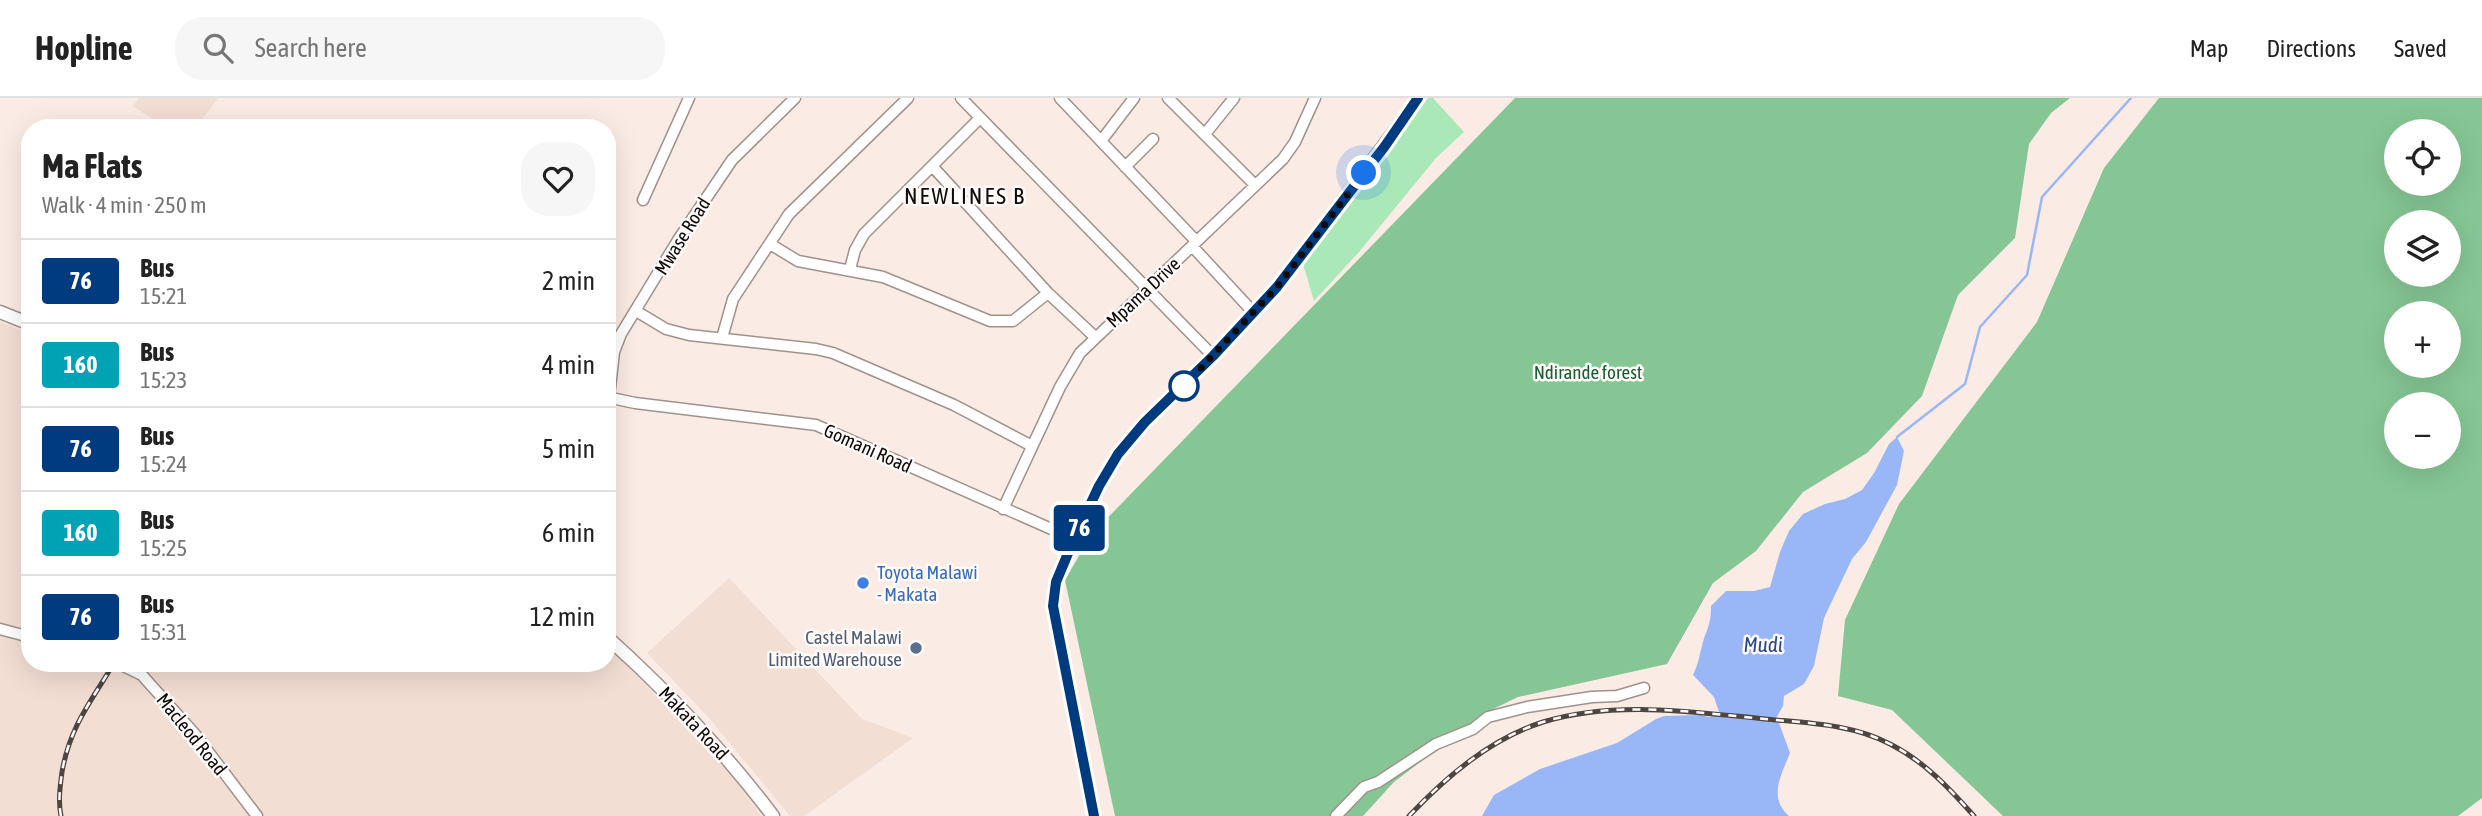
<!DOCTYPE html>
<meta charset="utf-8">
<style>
:root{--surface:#fff;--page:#f6f6f6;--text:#222;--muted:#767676;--line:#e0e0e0}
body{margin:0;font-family:"Asap Condensed",sans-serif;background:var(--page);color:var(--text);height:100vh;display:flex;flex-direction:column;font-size:26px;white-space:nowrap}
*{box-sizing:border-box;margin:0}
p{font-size:23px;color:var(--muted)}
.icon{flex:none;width:38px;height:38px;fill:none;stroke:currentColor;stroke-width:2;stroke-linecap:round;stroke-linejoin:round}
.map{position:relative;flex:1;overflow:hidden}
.details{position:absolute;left:21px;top:21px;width:595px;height:553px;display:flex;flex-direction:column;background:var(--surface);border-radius:28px;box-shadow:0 7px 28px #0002}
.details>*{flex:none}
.badge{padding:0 14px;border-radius:5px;font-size:24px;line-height:46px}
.buttons{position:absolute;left:2384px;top:21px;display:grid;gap:14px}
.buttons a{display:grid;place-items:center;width:77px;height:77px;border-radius:50%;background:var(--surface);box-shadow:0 7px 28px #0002;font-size:35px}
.you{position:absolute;width:35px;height:35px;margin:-18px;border:5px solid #fff;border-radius:50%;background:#1a73e8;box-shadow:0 0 0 10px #1a73e833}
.map>.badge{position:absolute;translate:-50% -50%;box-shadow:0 0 0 4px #fff}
.round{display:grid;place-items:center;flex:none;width:74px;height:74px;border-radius:28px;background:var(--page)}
.head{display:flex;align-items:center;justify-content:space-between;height:119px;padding:0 21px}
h1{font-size:33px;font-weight:700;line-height:52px}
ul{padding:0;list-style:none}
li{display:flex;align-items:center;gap:21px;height:84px;padding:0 21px;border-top:2px solid var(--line)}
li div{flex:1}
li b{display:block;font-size:26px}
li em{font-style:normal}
li .badge{min-width:77px;font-weight:700;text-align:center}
header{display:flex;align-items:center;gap:42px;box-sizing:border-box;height:98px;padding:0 35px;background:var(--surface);border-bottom:2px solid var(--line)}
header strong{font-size:33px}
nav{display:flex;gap:38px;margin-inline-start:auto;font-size:24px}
.search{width:490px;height:63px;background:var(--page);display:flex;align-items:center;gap:18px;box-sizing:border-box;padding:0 24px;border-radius:28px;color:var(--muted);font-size:26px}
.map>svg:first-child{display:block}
.built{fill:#f3ded3}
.green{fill:#aae9b7}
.forest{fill:#86c694;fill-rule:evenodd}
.water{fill:#99b7f6}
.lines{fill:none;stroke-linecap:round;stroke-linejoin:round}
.stream{stroke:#99b7f6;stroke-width:2.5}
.minor-casing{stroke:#9f928b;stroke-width:13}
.major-casing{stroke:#9f928b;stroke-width:15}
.minor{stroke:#fff;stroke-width:10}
.major{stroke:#fff;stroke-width:12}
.rail-casing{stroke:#4d4542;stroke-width:5}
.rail{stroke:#fefbfa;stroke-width:2.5;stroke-dasharray:8;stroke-linecap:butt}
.line-casing{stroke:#fff;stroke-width:16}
.line{stroke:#003b80;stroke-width:10}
.walk{stroke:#0f0a08;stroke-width:7;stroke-dasharray:0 12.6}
.stop-dot{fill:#fff;stroke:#003b80;stroke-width:3.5}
.shop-dot{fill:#3f7fe0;stroke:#fefbfa;stroke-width:2.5}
.service-dot{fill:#5c6f8a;stroke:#fefbfa;stroke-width:2.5}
.labels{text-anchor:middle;stroke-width:5;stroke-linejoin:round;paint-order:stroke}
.street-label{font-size:19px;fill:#0f0a08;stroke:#fefbfa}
.park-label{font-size:19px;fill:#195e31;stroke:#fefbfa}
.shop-label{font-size:19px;fill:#366cbe;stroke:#fefbfa;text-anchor:start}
.service-label{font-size:19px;fill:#4e5e75;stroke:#fefbfa;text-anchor:end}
.water-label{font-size:21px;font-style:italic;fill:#28468f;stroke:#fefbfa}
.quarter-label{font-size:23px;letter-spacing:2px;fill:#0f0a08;stroke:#fefbfa}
</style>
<header>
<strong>Hopline</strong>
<div class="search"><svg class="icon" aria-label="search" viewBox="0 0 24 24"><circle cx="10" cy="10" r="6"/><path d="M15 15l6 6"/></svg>Search here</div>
<nav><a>Map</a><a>Directions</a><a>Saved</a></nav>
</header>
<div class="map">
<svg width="2482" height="718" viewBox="0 0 2482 718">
<rect width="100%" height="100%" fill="#faebe4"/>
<!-- built -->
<path class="built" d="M139,0h79l-22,30h-30l-33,-22z
M0,224l30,12v329h577v-19l133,141 21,31h-761z
M729,480l133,141 51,19 -109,78h-14l-81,-98 -62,-65z"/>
<!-- green -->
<path class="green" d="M1428,0h5l31,34 -28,26 -77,94 -45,49 -11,-37 64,-83z"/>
<!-- forest -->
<path class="forest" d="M1515,0h555l-19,15 -22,31 -14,94 -57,57 -36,101 -55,57 -64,39 -47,59 -43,32 -46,81 -149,33 -35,17 -89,68 -31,34h-248l-50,-236 26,-45z
M2159,0h323v700l-24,18h-455l-111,-106 -54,-14 7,-76 54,-116 138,-182 67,-154zM2396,33h52v53h-52zM2396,124h52v53h-52zM2396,215h52v53h-52zM2396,306h52v53h-52z"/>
<!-- water -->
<path class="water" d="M1897,339l7,14 -7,34 -31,57 -14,17 -28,59 -10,48 -10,18 -20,12 -1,10 -8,14 4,3 11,30c-9,22 -22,45 -1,63h-307l12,-21 46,-26 77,-26 39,-24 8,-3 36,-1 9,2 11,-2 -6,-18 -21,-22c5,-10 6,-18 9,-29 4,-17 9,-19 9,-40l15,-15h28l16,-4 10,-35 9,-21 14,-17 22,-10 20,-5 17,-9 12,-17 15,-29z"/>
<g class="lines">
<!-- stream -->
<path class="stream" d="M1897,339l68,-53 15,-57 47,-52 15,-78 89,-99"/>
<!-- minor casing -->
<g class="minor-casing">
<path id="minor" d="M961,0l252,258
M1060,0l136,143
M1168,0l87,87
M1205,36l29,-36
M1101,43l33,-43
M933,69l115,126 47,44
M1125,69l28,-28
M643,102l46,-102
M770,146l28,17 85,16 107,44h23l35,-28
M1192,148l62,67
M850,171l5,-19 9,-16 116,-116
M636,213l30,18 23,6 127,14 17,4 121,52 78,41
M722,240l11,-39 56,-85 119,-116
M607,299l28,6 181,22 258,114
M609,299l5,-45 7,-18 57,-94 54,-80 63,-62
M1003,411l57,-122 20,-34 203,-194 12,-17 20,-44
M0,531l30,8
M117,565l25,12 7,8 45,50 63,83
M1094,718l-41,-210 3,-24 18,-43 25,-53 19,-32 27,-32 68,-66 64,-69 141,-189
M1336,718l28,-29 14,-5 58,-38 37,-15 15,-12 39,-10 65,-10 25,-1 27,-8"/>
</g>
<!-- major casing -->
<g class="major-casing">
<path id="major" d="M0,214l30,12
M607,539c61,55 116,113 166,179"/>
</g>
<!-- minor -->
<use href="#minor" class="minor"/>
<!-- major -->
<use href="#major" class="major"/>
<!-- rail casing -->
<g class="rail-casing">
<path id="rail" d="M61,718c-3,-15 -1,-29 1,-44 8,-46 29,-70 52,-109
M1409,718c37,-39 81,-77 134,-94 71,-22 149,-10 222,-3 42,4 87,5 125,25 34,17 59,44 84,72"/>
</g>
<!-- rail -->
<use href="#rail" class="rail"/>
</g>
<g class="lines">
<!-- line casing -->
<g class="line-casing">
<path id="line" d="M1094,718l-41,-210 3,-24 18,-43 25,-53 19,-32 27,-32 68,-66 64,-69 108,-141 33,-48"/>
</g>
<!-- line -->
<use href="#line" class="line"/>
<!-- walk -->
<path class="walk" d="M1184,288l93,-99 87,-114"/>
</g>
<!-- markers -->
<circle class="stop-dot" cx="1184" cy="288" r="14"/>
<circle class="shop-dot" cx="863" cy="485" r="7"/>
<circle class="service-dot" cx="916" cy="550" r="7"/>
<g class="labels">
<!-- street labels -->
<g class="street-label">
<text transform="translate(682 138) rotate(-58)" y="7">Mwase Road</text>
<text transform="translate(1143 194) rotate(-43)" y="7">Mpama Drive</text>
<text transform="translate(868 350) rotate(24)" y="7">Gomani Road</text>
<text transform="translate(694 625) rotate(47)" y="7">Makata Road</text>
<text transform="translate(192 636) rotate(51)" y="7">Macleod Road</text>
</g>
<!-- park labels -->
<g class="park-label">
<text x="1588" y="281">Ndirande forest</text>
</g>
<!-- shop labels -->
<g class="shop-label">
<text x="877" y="481">Toyota Malawi<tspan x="877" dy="22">- Makata</tspan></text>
</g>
<!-- service labels -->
<g class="service-label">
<text x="902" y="546">Castel Malawi<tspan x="902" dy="22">Limited Warehouse</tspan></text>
</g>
<!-- water labels -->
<g class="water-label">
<text x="1763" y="554">Mudi</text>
</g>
<!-- quarter labels -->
<g class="quarter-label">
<text x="965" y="106">NEWLINES B</text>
</g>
</g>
</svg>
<div class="buttons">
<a><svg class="icon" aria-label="locate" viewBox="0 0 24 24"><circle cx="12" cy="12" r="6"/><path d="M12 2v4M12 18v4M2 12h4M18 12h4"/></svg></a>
<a><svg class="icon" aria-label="layers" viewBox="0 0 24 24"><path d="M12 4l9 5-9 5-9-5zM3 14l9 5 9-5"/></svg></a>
<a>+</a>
<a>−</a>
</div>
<div class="you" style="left:1364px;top:75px"></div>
<b class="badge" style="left:1079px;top:430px;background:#003b80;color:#fff">76</b>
<section class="details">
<div class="head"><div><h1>Ma Flats</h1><p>Walk · 4 min · 250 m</p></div><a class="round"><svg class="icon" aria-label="heart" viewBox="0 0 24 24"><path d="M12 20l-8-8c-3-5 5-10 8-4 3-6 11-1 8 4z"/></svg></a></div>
<ul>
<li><span class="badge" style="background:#003b80;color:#fff">76</span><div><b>Bus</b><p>15:21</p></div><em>2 min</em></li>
<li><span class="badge" style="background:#00a3b4;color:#fff">160</span><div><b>Bus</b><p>15:23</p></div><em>4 min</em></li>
<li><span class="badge" style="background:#003b80;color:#fff">76</span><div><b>Bus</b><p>15:24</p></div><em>5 min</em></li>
<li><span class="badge" style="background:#00a3b4;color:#fff">160</span><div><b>Bus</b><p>15:25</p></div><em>6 min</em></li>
<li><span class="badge" style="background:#003b80;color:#fff">76</span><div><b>Bus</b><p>15:31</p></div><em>12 min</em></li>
</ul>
</section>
</div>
